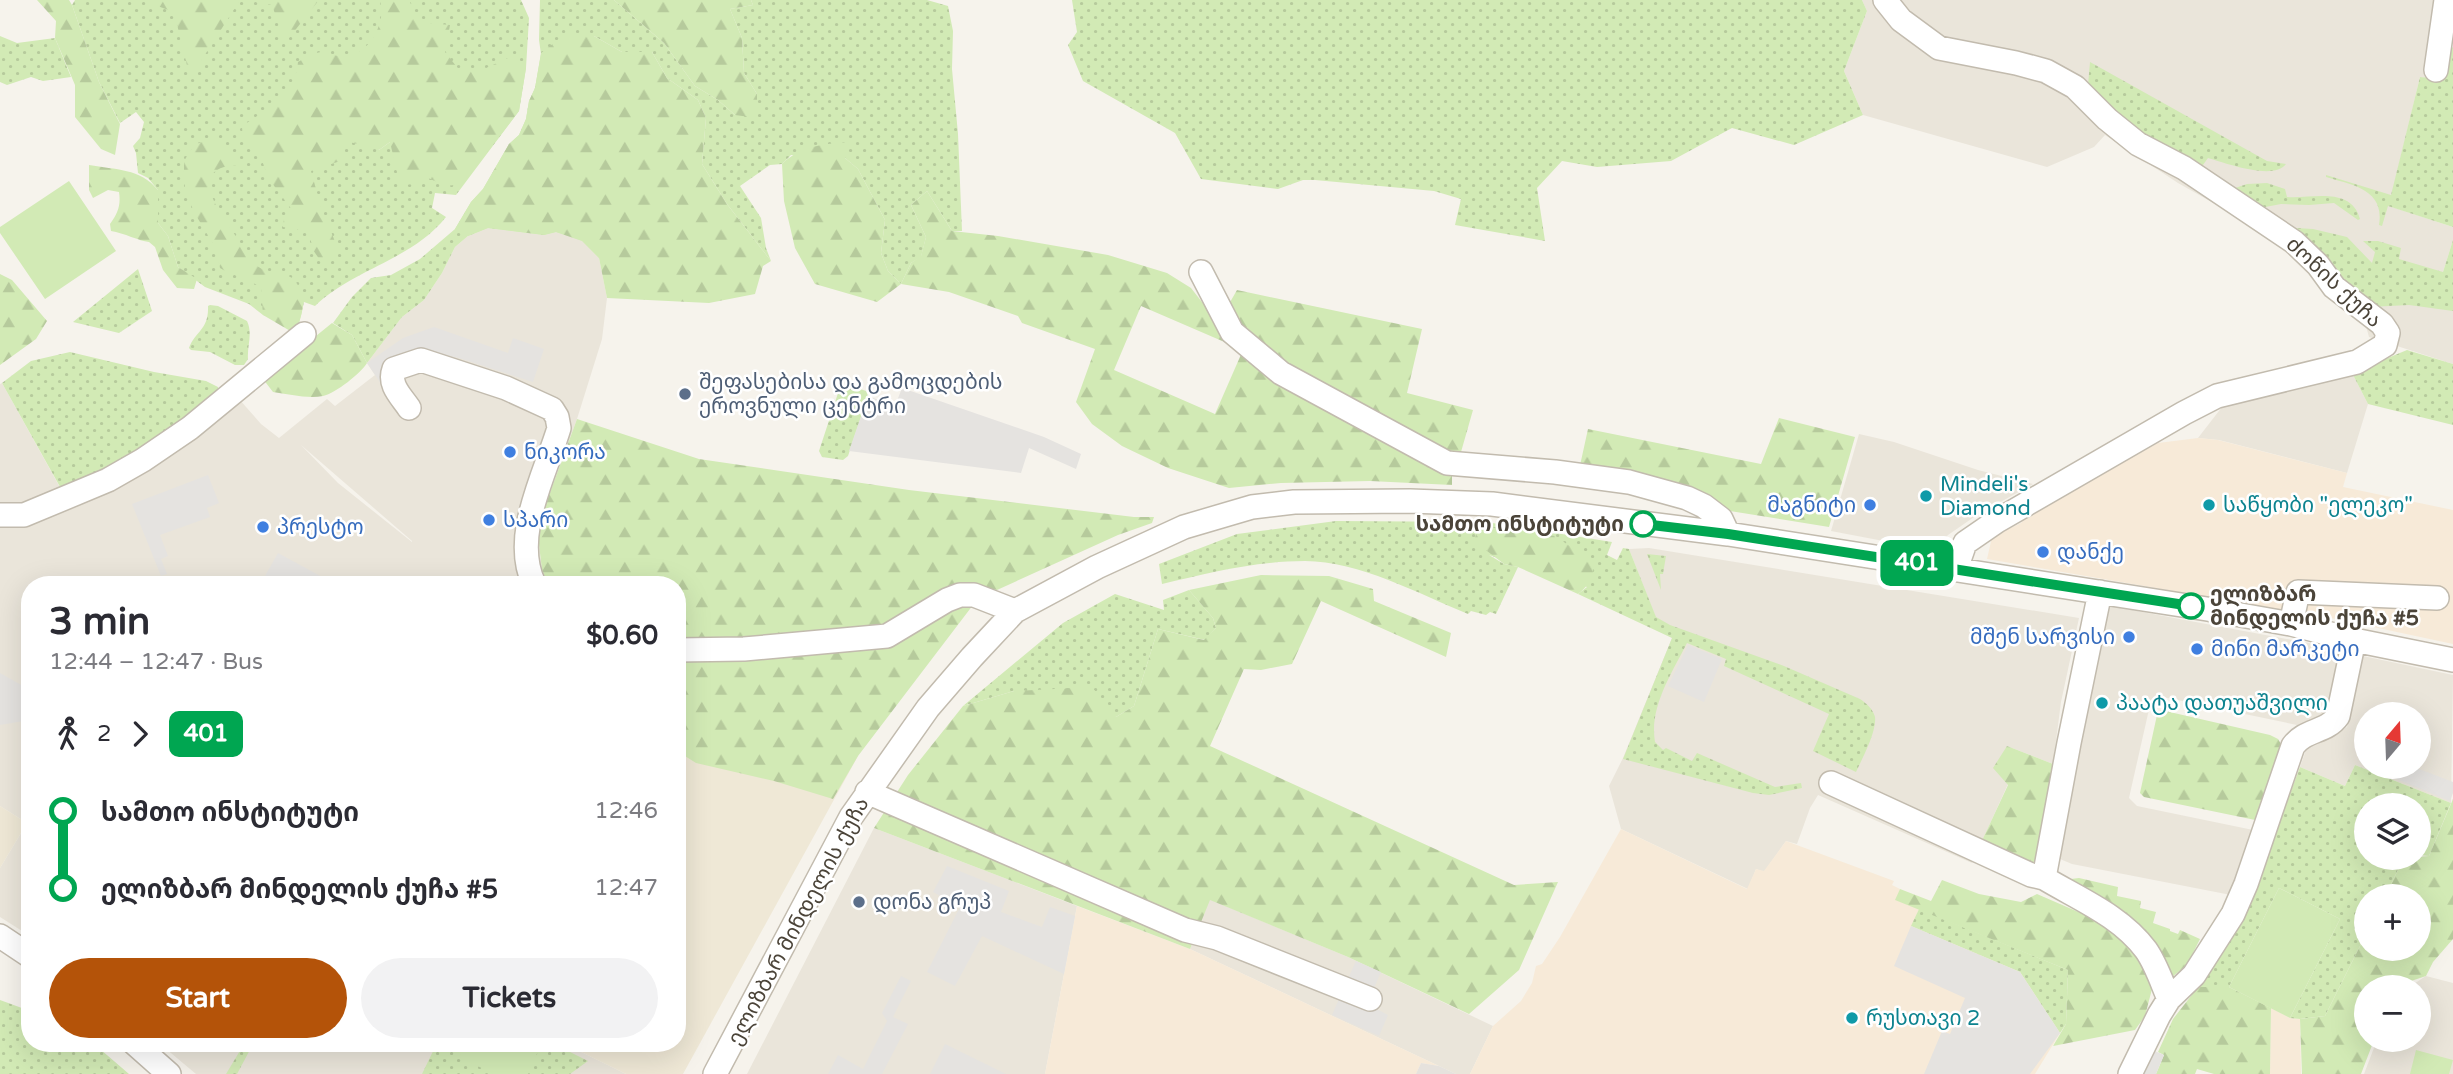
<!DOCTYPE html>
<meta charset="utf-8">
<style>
:root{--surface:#fff;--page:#f2f2f3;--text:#2b2b33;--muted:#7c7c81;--accent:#b45309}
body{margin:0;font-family:"Varela Round","Noto Sans Georgian",sans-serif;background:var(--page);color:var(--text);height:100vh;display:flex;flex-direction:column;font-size:26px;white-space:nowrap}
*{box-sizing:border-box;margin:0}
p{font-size:23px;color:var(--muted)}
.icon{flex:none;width:38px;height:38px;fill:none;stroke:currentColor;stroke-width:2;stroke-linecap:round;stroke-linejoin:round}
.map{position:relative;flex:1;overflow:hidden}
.side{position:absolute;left:21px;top:576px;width:665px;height:476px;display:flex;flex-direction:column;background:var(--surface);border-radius:28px;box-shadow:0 7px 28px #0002}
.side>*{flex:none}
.badge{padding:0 14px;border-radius:10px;font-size:24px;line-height:46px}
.needle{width:46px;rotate:19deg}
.controls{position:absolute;left:2354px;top:702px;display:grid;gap:14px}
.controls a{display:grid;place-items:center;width:77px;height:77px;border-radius:50%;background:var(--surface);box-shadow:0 7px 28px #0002;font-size:35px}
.map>.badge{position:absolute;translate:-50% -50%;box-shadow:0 0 0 4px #fff}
.legs{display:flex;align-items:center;gap:10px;height:77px;padding:0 28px;font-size:23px}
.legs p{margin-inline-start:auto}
.headline{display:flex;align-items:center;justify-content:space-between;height:119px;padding:0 28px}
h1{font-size:38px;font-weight:800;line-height:52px}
.button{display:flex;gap:14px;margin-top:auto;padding:14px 28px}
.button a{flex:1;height:80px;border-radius:42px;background:var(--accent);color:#fff;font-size:28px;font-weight:800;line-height:80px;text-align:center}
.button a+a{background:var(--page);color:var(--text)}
ul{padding:0 28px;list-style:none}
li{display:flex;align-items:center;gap:24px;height:77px;font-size:26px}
li i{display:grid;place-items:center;width:10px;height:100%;margin:0 9px;background:currentColor}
li i::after{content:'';width:18px;height:18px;margin:-9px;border:5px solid;border-radius:50%;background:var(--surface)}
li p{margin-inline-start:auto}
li:first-child i{background:linear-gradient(#0000 50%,currentColor 0)}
li:last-child i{background:linear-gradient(currentColor 50%,#0000 0)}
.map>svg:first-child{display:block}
.residential{fill:#eae5da;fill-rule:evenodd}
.commercial{fill:#f7ead8}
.industrial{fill:#e6e2dd}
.education{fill:#efe8d6}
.green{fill:url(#green-dots);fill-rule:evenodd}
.forest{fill:url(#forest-firs);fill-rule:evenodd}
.pitch{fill:#d2eab5}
.parking{fill:#e5e3e0}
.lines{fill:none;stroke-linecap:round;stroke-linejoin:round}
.minor-casing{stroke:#c2bbae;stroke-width:26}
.minor{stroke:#fff;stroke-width:23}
.line-1-casing{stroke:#fff;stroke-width:16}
.line-1{stroke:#00a651;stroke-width:10}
.service-dot{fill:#5c6f8a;stroke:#fff;stroke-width:2.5}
.shop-dot{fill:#3f7fe0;stroke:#fff;stroke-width:2.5}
.culture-dot{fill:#0f9aa8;stroke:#fff;stroke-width:2.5}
.stop-1-dot{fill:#fff;stroke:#00a651;stroke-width:3.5}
.labels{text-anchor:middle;stroke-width:5;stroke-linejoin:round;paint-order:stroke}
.street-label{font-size:21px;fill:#4b4439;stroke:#fff}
.service-label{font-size:21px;fill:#4e5e75;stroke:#fff;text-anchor:start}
.shop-label{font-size:21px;fill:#366cbe;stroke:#fff;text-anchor:start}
.culture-label{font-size:21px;fill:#0d838f;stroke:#fff;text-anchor:start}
.stop-label{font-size:21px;font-weight:bold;fill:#4b4439;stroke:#fff;text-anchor:end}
</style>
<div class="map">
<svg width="2453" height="1074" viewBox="0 0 2453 1074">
<defs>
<pattern id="green-dots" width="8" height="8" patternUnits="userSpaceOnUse" patternTransform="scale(1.75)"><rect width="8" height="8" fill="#d2eab5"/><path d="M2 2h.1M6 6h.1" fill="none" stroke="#b6ca9c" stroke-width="1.8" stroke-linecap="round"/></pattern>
<pattern id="forest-firs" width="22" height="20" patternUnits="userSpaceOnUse" patternTransform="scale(1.75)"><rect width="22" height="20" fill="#d2eab5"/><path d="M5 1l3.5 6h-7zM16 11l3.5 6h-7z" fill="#b6ca9c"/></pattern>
</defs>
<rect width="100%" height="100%" fill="#f6f3ec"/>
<!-- residential -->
<path class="residential" d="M1862,0h591l-10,80 -23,-3 -31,129 64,21v13l-10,32 10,3v89l-84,-27 -5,-18 -73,-72 -113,-64 -73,-48 -11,12 -47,20 -184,-52 -19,-44 23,-60z
M488,228l56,7 12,-3 27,9 16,17 8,40 -5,41 -25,80 -40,109 5,42 6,14h-518v352l-30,-19v-49l27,-45 -27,-17v-422l2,-1 70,126 40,-22 127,-88 22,25 18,14 48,-39 8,7 40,-31 -8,-12 35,-46 22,-17 18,-27 13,-26 13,-11zM301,445l111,96v1l-74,-59z
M2352,373l16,31 -21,69 -128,-33 -21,-2 24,-31z
M1859,434l35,8 84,28 55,14 -56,31 -29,20 -12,16 -105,-20z
M1649,548l430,70 -18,84 -8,62 -46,-18 1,38 -36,79 -154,-68 -8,13 -13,36 -11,-3 -22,31 -8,-3 -8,20 -127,-60 -12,-43 14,-28 49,-120 -11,-7 -32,-82z
M2110,606l231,43 -12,60 -9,9 -13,5 -10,2 -134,-28h-6l-7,8 -21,93 8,8 121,25 -27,64 -159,-31 -12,-5 -3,-7z
M2363,656l90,19 -2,128 -96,-38 -10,21 -45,-19 6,-17 8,-9 20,-6 13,-8zM2366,714h52v52h-52z
M874,828l203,78 -32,168h-298z
M1209,899l139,58 145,69 -23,48h-14l-266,-125z
M2426,976l27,7v91h-89l13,-34h41v-53h-9z
M159,1043h261l14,5 3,-5h126l63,31h-430z"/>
<!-- commercial -->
<path class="commercial" d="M2198,438l20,2 129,33 -4,14 110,23v134l-117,-25 -349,-60 5,-22 29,-14 6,-8 131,-72z
M1621,829l126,60 9,-20 8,2 22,-30 108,40 -2,4 8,4 -4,11 23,9 -7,17 108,46 40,61 -25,41h-565l23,-48 28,-25 11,-18 4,-17 6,-2 18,-27z
M1077,906l113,43 249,117 -18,-3 -5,11h-371z
M2271,1008l19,10 10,1 1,55h-31z"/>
<!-- industrial -->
<path class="industrial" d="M1421,1063l18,3 17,8h-40z"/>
<!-- education -->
<path class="education" d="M677,692l181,64 -175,318h-57l-63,-31h114z
M0,806l27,17 -27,45z"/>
<!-- green -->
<path class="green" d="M75,0h446l8,18 -3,50 -7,43 -63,84 -21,-2 -3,15 14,9c-34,43 -93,52 -131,89l-11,-4 -5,22 -36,-9 -14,-11 -44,-17 -27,-20 -10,-31 -10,-13v-33l-10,-12 -10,-5 -2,-20 -3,-7 7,-8 4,-16 -8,-10 -16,11 -21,-41 -27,-77zM326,115l71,22 -18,13z
M540,0h74l50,43 31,43 23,14 17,15 22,-21 -13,-21 -2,-35 -12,-29 23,-4 -2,-5h176l21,6 5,25 -1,38 6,65 4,97h-10l-25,-40 -16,14 15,32 -5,20 -10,6 -10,21 -13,-13 -7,-18 4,-33 -27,-51 -13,-11 -54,-3 -9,9 -12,1 -30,21 21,32 5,30 5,13 -44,-57 -25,-40 4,-46 -8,-18 -31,-22 -15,-26h-30l-28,-16 5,222 -16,-17 -27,-9 -12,3 -56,-7 -20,8 -13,11 -13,26 -18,27 -22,17 -35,46 -15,-28 -19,-12 19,-26 19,-19 20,-3 29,-16 35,-30 16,-27 12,-13 26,-45 10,-9 7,-16 3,-18 6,-13 6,-34 -2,-14z
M1072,0h790l5,11 -23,60 19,44 -69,30 -62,-17 -61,33 -74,6 -35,-6 -25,27 8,53 -90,-16 6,-26 -27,-8 -119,-11h-12l-25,9 -77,-10 -26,-46 -92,-52 -15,-36 9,-13z
M0,36l17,7 38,-5 16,39 -28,4 -12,-4 -24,8 -7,-3z
M2445,37l8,11v179l-65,-21 -6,20 -3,-1c6,-36 -27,-40 -53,-48v-2l65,20 29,-118 23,2 4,-22z
M2090,62l177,99 19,3c-12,17 -61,-1 -78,-6l-8,11 -58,-31 -54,-53z
M2267,183l18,6 2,8c25,2 64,-11 73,22l-2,1 -24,-17 -25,2 -28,-1 -21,4 -28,-19 15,-5z
M2296,228l17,1 34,8 25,26 3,-11 -12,-11h15l23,7 -2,11 44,13 10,-32v71l-44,-6 -39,2 -77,-77z
M138,269l14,42 -33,22 -46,-11z
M210,305l8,1 29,15c6,13 0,25 1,38l-4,6h-9l-25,-13 -19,-2 -2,-2c6,-17 20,-18 19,-42z
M2407,350l46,14v61l-85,-21 -16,-31z
M70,352l84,20 52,9 12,6v7l-37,32 -117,68 -62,-111 29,-22z
M846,384l20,7 2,5 -20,60 -5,4 -21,-3 -3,-6 21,-64z
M1336,521l150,1 126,20 -5,13 10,5 6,-12 6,1 27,68 14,8 114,41 76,33c6,4 13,10 15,18 2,14 -13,42 -19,55l-43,-21 16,-37 -105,-48 2,-7 -39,-16c-15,30 -38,64 -32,99l8,8 3,-2 26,13 5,-8 78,34 26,-4 1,5 -33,7 -16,-2 -130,-34 49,-121 -94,-44 9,-7 -98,-32 15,9 14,3 -22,47 -6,-2 -4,3 -15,-4 -3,3c-49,-20 -109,-53 -163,-53 -49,0 -97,12 -143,23l-3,-20 78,-30z
M1647,554l19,2 -3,18h-3l1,16z
M1189,590l24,28 3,10 -11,12 -47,-11 -24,77 -18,11 -102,-26 -51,15 100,-83 52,-29 49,16 -1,-10z
M2355,765l96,38 -22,53 -10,-1 -1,-50h-52v53h38l-19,38h-19v38l-41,82 -25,3 -10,-1 50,-99 -61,-31 -50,99h-31l41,-70 19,-38 42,-112 45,19z
M1919,909l149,61 -2,54 -6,9 -40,-61 -109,-46z
M0,1000l30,11v32h63l36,31h-129z
M437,1043h115l36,18 -18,13h-148z
M244,1044l8,2 -15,28h-11z"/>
<!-- forest -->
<path class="forest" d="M37,0h32l3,5 27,77 21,42 -5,31 -14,-6 -26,-32v-32l-20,-47 1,-17z
M141,0h99l-50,78 -16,-66z
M245,0h74l-34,43 -13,-38z
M380,0h29l10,22 31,3 -5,27 15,19 24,-2 26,-12 16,11 -7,43 -56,73 -17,2 -18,-8 -13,6 -15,1 -10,-43 -11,8 -36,-10v20l-32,11 10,36 17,42 -1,11 -15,3 -9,-13 -5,-22 -10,2 -15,-3 1,-10 8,-7 -23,-31 -8,-21 -18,-16 -1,-16c24,-16 54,-32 56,-64l14,-8 13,-3c26,16 52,-7 56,-34 1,-5 0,-12 -1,-17z
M614,0h137l2,5 -23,4 12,29 2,35 13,21v24l-22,-3 -17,-15 -23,-14 -31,-43z
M568,32l26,4 28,16h30l15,26 31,22 8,18 -4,46 25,40 44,57 -8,5 -8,28 -46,9 -102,-5 -8,-40 -17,-17 -26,-9 -12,3 -56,-7 -20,8 -13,-7 16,-27 12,-13 26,-45 10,-9 7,-16 3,-18 6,-13 6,-35z
M211,138l11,4 24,24c-6,0 -16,-1 -22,1 -34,10 1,52 11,68 7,12 13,27 27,34 13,7 28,0 37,18 7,15 4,33 -7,45l-29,-17 -2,-27c-13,-10 -26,-11 -41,-20l-4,-19 -22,-37 -8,-19 -2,-13v-19l10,-16z
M848,142l-3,16 13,11 27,51 -4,33 7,18 13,13 10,-21 10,-7 5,-19 -15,-32 16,-14 25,40 46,5 110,19 59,18 24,15 39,50 222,135v12l-82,-4 -89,2 -52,5 -61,-20 -46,-22 -30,-22 -16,-22 19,-53 -73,-26 -4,-7 -69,-24 -48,-8 -24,18 -62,-18 -20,-36 -11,-47 -2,-37c18,-18 42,-20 66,-22zM1141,306l102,44 -28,64 -101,-44z
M89,165c27,5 51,3 69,25v33l10,13 10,31 19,12 -3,10 -17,-1 -14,-18 -8,-23 -6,-5c-10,-1 -25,-9 -38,-11l-1,-7c8,-11 11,-19 9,-32l-11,-2 -15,8 -4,-8z
M0,274l12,6 35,41 -11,18 -36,26z
M1237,290l185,39 -15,64 66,17 -14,49 -176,-91 -47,-40 -7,-24z
M332,323l20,12 15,28c-6,10 -31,30 -44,33 -15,3 -35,-2 -50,-4l-10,-13z
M1779,418l76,19 -26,90 -99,-16 -32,-17 -119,-24 9,-41 173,35z
M577,419l122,40 210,31 225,27h20l-2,6 -34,12 -121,55 -30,-5 -65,31 -30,12 -129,11h-66v-55h-129l-6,-14 -5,-42z
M1479,526l76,10 38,26c2,14 -4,23 -15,32l-60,-27 -14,-3 -30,-23z
M1261,575l68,1 44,13 1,12 77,32 -5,24 -125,-56 -29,63 -31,6 -17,-1 -34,77 304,139 44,-3 -39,88 -50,44 -121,-57 -138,-57 -20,49 -316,-121 34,-53 55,-69 51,-15 78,-4 24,30 18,-11 24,-77 46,11 12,-12 -3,-10 -24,-28z
M960,604l13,1 -115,151 -25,43 -59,-18 -78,-18 -19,-12v-94l215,-12z
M2161,710l109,25 8,4 6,10 -24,72 -116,-24 -4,-4 17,-78z
M2007,746l46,18 -17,99 -12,5 -45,-21 29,-62 -15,-17z
M2453,799v140l-20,23 -7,14 -15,5 -4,6h-41v53h8l-13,34h-59l-2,-55 25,-3 41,-82v14h52v-52h-33l19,-38 25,-2z
M2079,878l39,9 -1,9 24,5 -1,7 16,4 -3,11 17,6v2l8,3 2,-4 20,9 -13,26 -15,12 -13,-27 -90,-64 2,-7z
M1942,880l37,14 42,8 16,-8 69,30 38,41 8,24 -7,27 -10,14 -82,16 13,-22 2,-54 -173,-70 5,-11 31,12z
M2198,987h31l42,21 -1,66h-56l-17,-5 -2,5h-39l8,-19 -6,-3 15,-33z"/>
<!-- pitch -->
<path class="pitch" d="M69,181l47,70 -71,48 -45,-66v-6z
M2279,888l61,31 -50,99 -61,-31z
M465,1043h60l14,6 -11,25h-34l-35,-17z
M2416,1050l37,10 -4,14h-39z"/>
<!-- parking -->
<path class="parking" d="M434,327l74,26 5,-15 31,11 -11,33 -74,-24 -35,-8 -9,22 -15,9 21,30 -15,10 -39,-58 36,-25z
M902,388l142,49 37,17 -5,15 -47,-21 -8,25 -172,-22 19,-55 27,10z
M208,475l11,28 -12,5 3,9 -50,18 8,21 -7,3 6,15 -6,2 -29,-72z
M278,553l57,31 -74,-1z
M1688,645l34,14 -18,43 -36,-16z
M0,673l30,17v30l-30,5z
M2367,767h47l39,15v11l-3,8z
M947,866l62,25 -8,21 41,15 8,-20 25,9 -11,58 -82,-38 -27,50 -28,-14 33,-65 -27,-15z
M1911,926l109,46 40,61 -30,41h-106l18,-43 8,3 15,-36 -71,-32z
M1356,961l25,11 -14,32 21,11 -9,21 -47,-21z
M901,976l10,5 -18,36 15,7 -26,50h-54l10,-19 25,14 24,-48 -5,-8z
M945,1044l61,30h-76z
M2150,1049l14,6 -8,19h-17z"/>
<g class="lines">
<!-- minor casing -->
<g class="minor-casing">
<path id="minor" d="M1885,0l16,20 38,28 77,15 30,8 29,16 32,32 31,25 46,24 110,74 24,23 16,22 48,37 6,9 -3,12 -28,17 -140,34 -33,17 -187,108 -32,22 -9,26
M2436,70l10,-70
M1201,272l31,60 49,41 166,90 108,9 74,10 58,16 17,8 17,13 7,15
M409,408c-8,-12 -21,-23 -15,-39l27,-9 85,28 46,21 5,8 2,11c-14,47 -48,108 -25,156
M0,515h24l84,-35 35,-20 47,-32 114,-94
M2291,624l7,-32 139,6
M677,650l67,-1 143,-13 60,-36 13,-5h14l41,16
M1831,783l200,92 13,3c35,21 77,38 102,72 10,14 16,33 23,49
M867,792l318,138 32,8 153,61
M2044,878l25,-135 31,-151
M0,936l30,20
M134,1043l35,31
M715,1074l136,-257 77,-109 44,-51 43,-46 82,-44 87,-40 68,-20 42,-5 116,-1 82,3 236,30 479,75 84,15 63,16 99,20
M2130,1074l29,-59 10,-16 25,-24 39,-61 13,-30 47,-138c12,-17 33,-13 45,-30l16,-76"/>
</g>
<!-- minor -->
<use href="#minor" class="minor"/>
</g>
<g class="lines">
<!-- line-1 casing -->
<g class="line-1-casing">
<path id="line-1" d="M1643,524l85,10 463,72"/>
</g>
<!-- line-1 -->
<use href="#line-1" class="line-1"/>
</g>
<!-- markers -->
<g class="service-dot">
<circle cx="685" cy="394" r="7"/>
<circle cx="859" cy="902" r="7"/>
</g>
<g class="shop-dot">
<circle cx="510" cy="452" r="7"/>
<circle cx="1870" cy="505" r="7"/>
<circle cx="489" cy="520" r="7"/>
<circle cx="263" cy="527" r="7"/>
<circle cx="2043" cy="552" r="7"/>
<circle cx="2129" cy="637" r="7"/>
<circle cx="2197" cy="649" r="7"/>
</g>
<g class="culture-dot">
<circle cx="1926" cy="496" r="7"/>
<circle cx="2209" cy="505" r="7"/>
<circle cx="2102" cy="703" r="7"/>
<circle cx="1852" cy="1018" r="7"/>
</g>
<g class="stop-1-dot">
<circle cx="1643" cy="524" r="12"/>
<circle cx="2191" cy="606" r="12"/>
</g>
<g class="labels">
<!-- street labels -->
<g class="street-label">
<text transform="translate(2334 282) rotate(43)" y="7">ძოწის ქუჩა</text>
<text transform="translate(798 921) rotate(-62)" y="7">ელიზბარ მინდელის ქუჩა</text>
</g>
<!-- service labels -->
<g class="service-label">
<text x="699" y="389">შეფასებისა და გამოცდების<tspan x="699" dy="24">ეროვნული ცენტრი</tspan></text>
<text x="873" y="909">დონა გრუპ</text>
</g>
<!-- shop labels -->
<g class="shop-label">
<text x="524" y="459">ნიკორა</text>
<text x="1856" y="512" text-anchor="end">მაგნიტი</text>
<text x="503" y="527">სპარი</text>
<text x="277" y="534">პრესტო</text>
<text x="2057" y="559">დანქე</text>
<text x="2115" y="644" text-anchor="end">მშენ სარვისი</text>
<text x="2211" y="656">მინი მარკეტი</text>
</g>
<!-- culture labels -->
<g class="culture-label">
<text x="1940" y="491">Mindeli's<tspan x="1940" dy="24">Diamond</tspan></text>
<text x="2223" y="512">საწყობი "ელეკო"</text>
<text x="2116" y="710">პაატა დათუაშვილი</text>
<text x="1866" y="1025">რუსთავი 2</text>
</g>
<!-- stop labels -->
<g class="stop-label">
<text x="1624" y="531">სამთო ინსტიტუტი</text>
<text x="2210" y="601" text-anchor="start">ელიზბარ<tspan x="2210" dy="24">მინდელის ქუჩა #5</tspan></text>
</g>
</g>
</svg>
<div class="controls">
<a><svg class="needle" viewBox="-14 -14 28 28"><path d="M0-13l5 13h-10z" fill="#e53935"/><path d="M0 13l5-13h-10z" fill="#7c7c81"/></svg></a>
<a><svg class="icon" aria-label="layers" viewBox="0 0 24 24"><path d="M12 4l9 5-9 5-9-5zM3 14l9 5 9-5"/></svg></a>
<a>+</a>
<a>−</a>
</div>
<b class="badge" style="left:1917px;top:563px;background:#00a651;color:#fff">401</b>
<section class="side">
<div class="headline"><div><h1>3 min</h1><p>12:44 – 12:47 · Bus</p></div><b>$0.60</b></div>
<div class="legs"><svg class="icon" aria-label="walk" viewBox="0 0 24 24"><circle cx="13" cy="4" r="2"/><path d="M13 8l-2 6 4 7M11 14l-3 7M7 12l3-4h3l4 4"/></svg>2<svg class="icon" aria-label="forward" viewBox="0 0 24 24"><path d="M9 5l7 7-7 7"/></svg><b class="badge" style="background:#00a651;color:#fff">401</b></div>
<ul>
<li><i style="color:#00a651"></i><b>სამთო ინსტიტუტი</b><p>12:46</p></li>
<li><i style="color:#00a651"></i><b>ელიზბარ მინდელის ქუჩა #5</b><p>12:47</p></li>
</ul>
<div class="button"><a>Start</a><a>Tickets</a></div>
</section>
</div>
